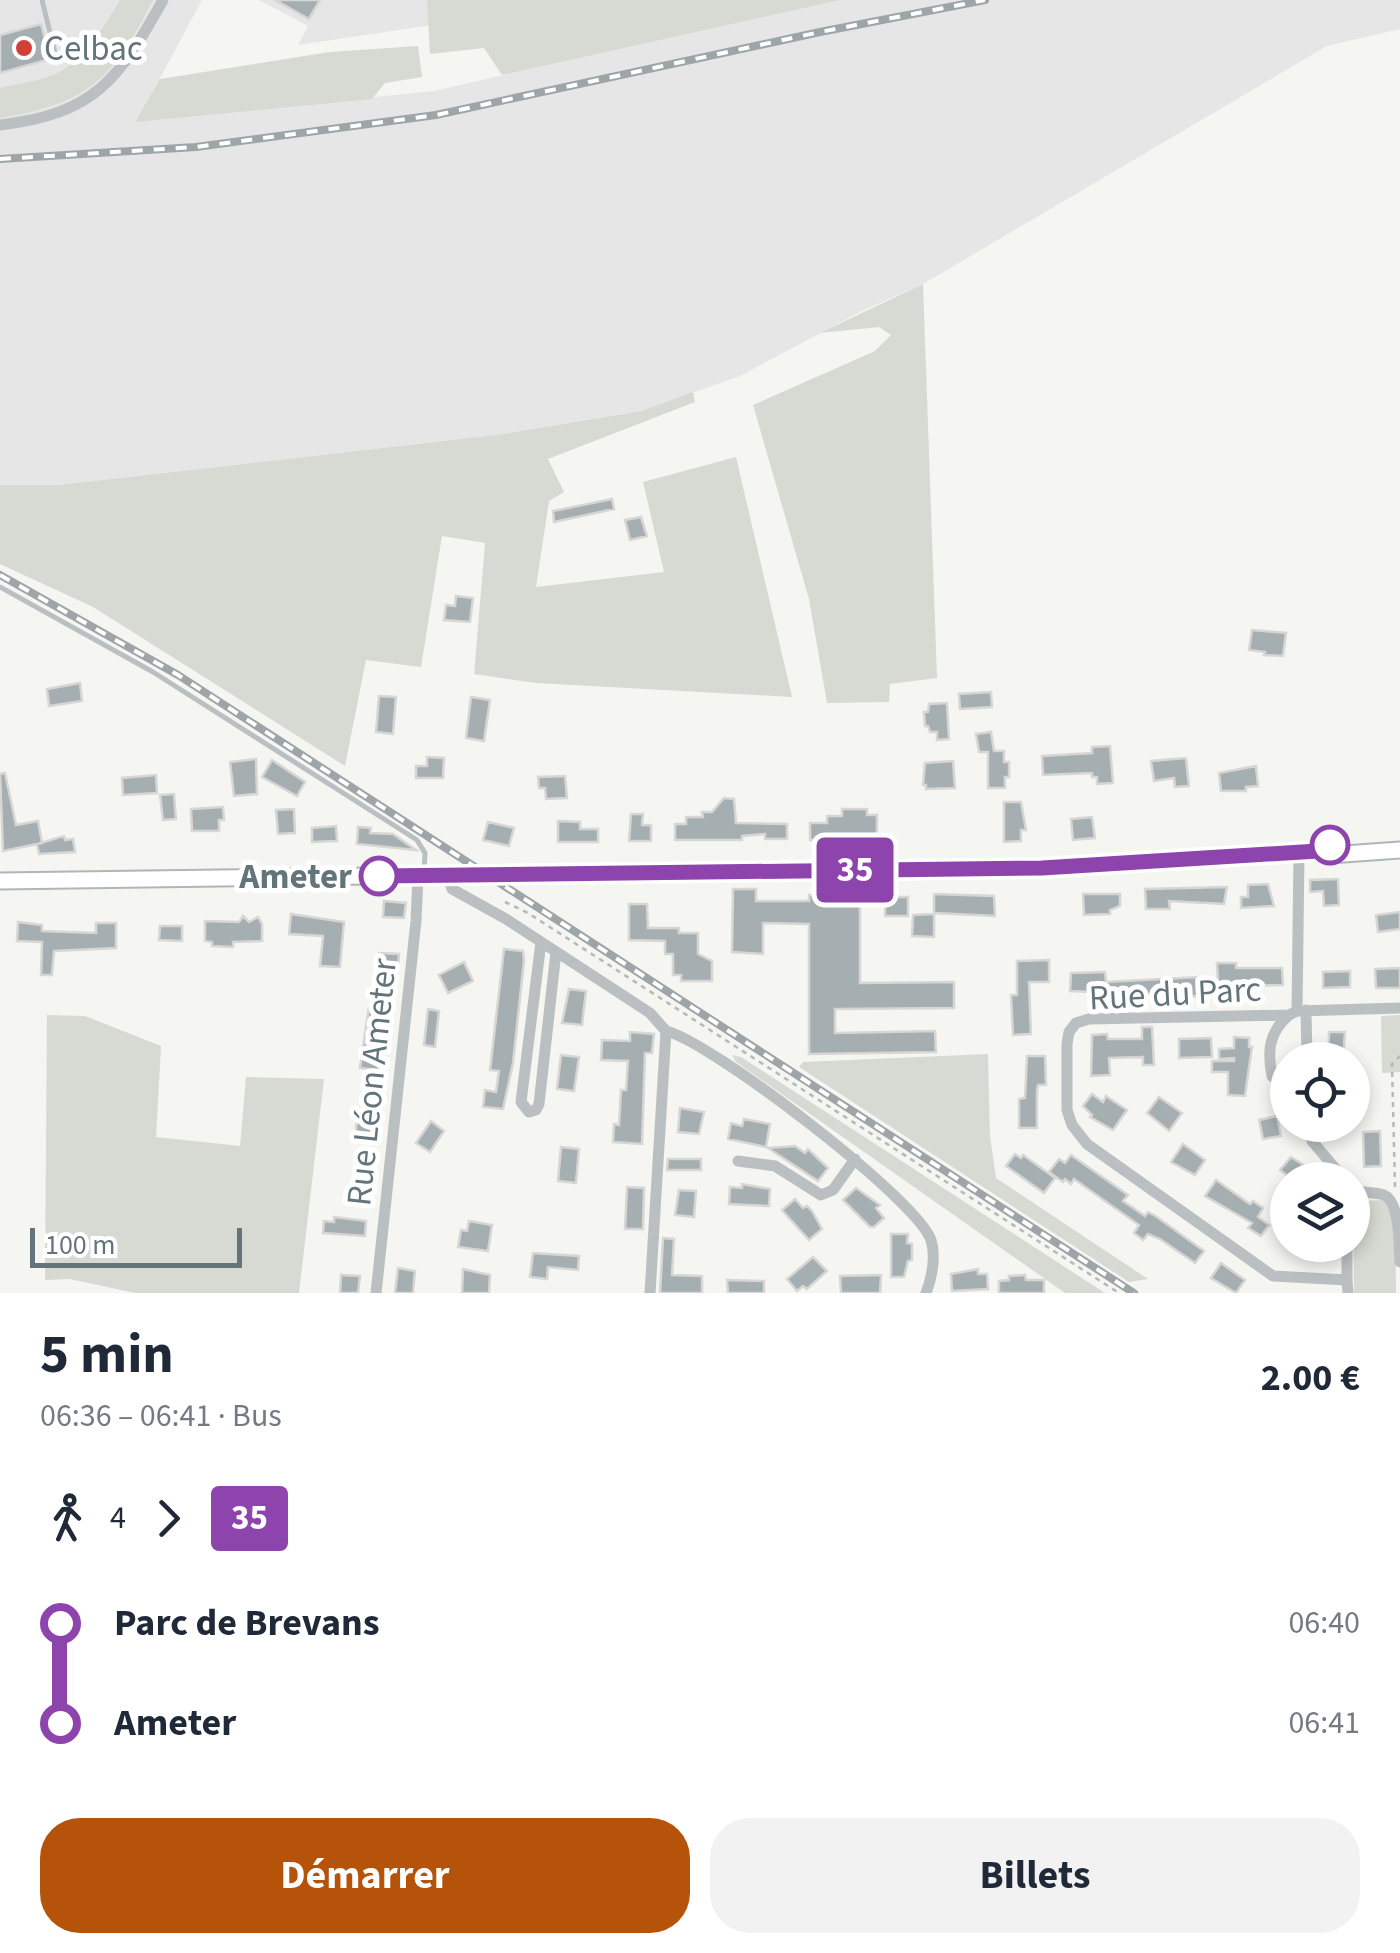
<!DOCTYPE html>
<html lang="fr">
<meta charset="utf-8">
<style>
:root{--surface:#fff;--page:#f2f2f3;--text:#1f2937;--muted:#747a83;--accent:#b45309}
body{margin:0;font-family:"Source Sans 3",sans-serif;background:var(--page);color:var(--text);height:100vh;display:flex;flex-direction:column;font-size:38px;white-space:nowrap}
*{box-sizing:border-box;margin:0}
p{font-size:32px;color:var(--muted)}
.icon{flex:none;width:55px;height:55px;fill:none;stroke:currentColor;stroke-width:2;stroke-linecap:round;stroke-linejoin:round}
.map{position:relative;height:1293px;overflow:hidden}
.side{display:flex;flex-direction:column;background:var(--surface);flex:1}
.side>*{flex:none}
.badge{padding:0 20px;border-radius:8px;font-size:35px;line-height:65px}
.tools{position:absolute;left:1270px;top:1042px;display:grid;gap:20px}
.tools a{display:grid;place-items:center;width:100px;height:100px;border-radius:50%;background:var(--surface);box-shadow:0 5px 15px #0003;font-size:50px}
.scale{position:absolute;left:30px;bottom:25px;width:212px;box-sizing:border-box;padding-left:10px;border:5px solid #63757a;border-top:0;font-size:28px;line-height:35px;white-space:nowrap;color:#63757a;-webkit-text-stroke:8px #fff;paint-order:stroke}
.map>.badge{position:absolute;translate:-50% -50%;box-shadow:0 0 0 5px #fff}
.legs{display:flex;align-items:center;gap:15px;height:110px;padding:0 40px;font-size:32px}
.legs p{margin-inline-start:auto}
.summary{display:flex;align-items:center;justify-content:space-between;height:170px;padding:0 40px}
h1{font-size:55px;font-weight:700;line-height:75px}
.action{display:flex;gap:20px;margin-top:auto;padding:20px 40px}
.action a{flex:1;height:115px;border-radius:40px;background:var(--accent);color:#fff;font-size:40px;font-weight:700;line-height:115px;text-align:center}
.action a+a{background:var(--page);color:var(--text)}
ul{padding:0 40px;list-style:none}
li{display:flex;align-items:center;gap:35px;height:100px;font-size:38px}
li i{display:grid;place-items:center;width:15px;height:100%;margin:0 12px;background:currentColor}
li i::after{content:'';width:25px;height:25px;margin:-12px;border:8px solid;border-radius:50%;background:var(--surface)}
li p{margin-inline-start:auto}
li:first-child i{background:linear-gradient(#0000 50%,currentColor 0)}
li:last-child i{background:linear-gradient(currentColor 50%,#0000 0)}
.map>svg:first-child{display:block}
.built{fill:#e6e6e6}
.green{fill:#d6dad2}
.building{fill:#a5aeb1;stroke:#d7d6d5;stroke-width:2.5}
.lines{fill:none;stroke-linecap:round;stroke-linejoin:round}
.secondary-casing{stroke:#afb6b8;stroke-width:19}
.path{stroke:#b5b9ba;stroke-width:2.5;stroke-dasharray:5 5;stroke-linecap:butt}
.lane{stroke:#bac0c2;stroke-width:5}
.street{stroke:#bac0c2;stroke-width:11}
.secondary{stroke:#fff;stroke-width:15}
.rail-casing{stroke:#9da5a8;stroke-width:8}
.rail{stroke:#fff;stroke-width:4;stroke-dasharray:11;stroke-linecap:butt}
.line-1-casing{stroke:#fff;stroke-width:22}
.line-1{stroke:#8e44ad;stroke-width:15}
.poi-dot{fill:#d13f37;stroke:#fff;stroke-width:4}
.stop-1-dot{fill:#fff;stroke:#8e44ad;stroke-width:5}
.labels{text-anchor:middle;stroke-width:10;stroke-linejoin:round;paint-order:stroke}
.poi-label{font-size:35px;fill:#63757a;stroke:#fff;text-anchor:start}
.stop-label{font-size:35px;font-weight:bold;fill:#63757a;stroke:#fff;text-anchor:end}
.street-label{font-size:35px;fill:#63757a;stroke:#fff}
</style>
<div class="map">
<svg width="1400" height="1293" viewBox="0 0 1400 1293">
<rect width="100%" height="100%" fill="#f5f5f2"/>
<!-- built -->
<path class="built" d="M0,0h202l-65,121 297,-30 298,-69 108,-22h560v29l-73,17 -404,238 -63,28 -120,64 -98,35 -146,24 -437,50h-59z
M259,0h180l-7,25 -134,20 10,-19z"/>
<!-- green -->
<path class="green" d="M120,0h33c-41,79 -63,103 -153,118v-30c16,-4 33,-6 48,-11 33,-11 55,-49 72,-77z
M427,0h413l-338,75 -18,-27 -54,6z
M418,46l4,31 -37,6 -13,16 -237,23 25,-43 170,-27z
M923,284l14,394 -47,6 -1,18 -62,1 -18,-104 -56,-194 122,-54 16,-16 -12,-8 -59,6z
M693,392l2,10 -147,57 16,33 -15,9 -13,86 128,-15 -21,-90 93,-25 56,240 -256,-14 -62,-9 11,-131 -43,-7 -21,131 -55,-7 -21,106 -252,-159 -93,-43v-79h59l437,-50 146,-24z
M47,1015l38,1 76,30 -5,91 84,9 6,-69 78,2 -25,214h-164l-65,-14 -25,1z
M1400,1015v57l-18,1 -1,-57z
M988,1054l2,82 6,42 152,101 -19,3 -330,-215 4,-5z
M732,1055l9,2 364,236h-40l-329,-231z
M1383,1200l12,11 1,82h-42l-1,-84 8,-8z"/>
<!-- building -->
<path class="building" d="M275,0h45l-11,19z
M41,24l9,35 -50,14v-38z
M612,499l2,10 -60,13 -1,-11z
M641,517l6,19 -17,4 -5,-20z
M456,596l17,2 -3,24 -26,-2 2,-15 9,1z
M1252,630l34,3 -3,23 -19,-1 1,-3 -16,-2z
M80,683l2,18 -33,5 -2,-17z
M991,692l1,15 -32,2 -1,-15z
M379,696l17,1 -3,37 -17,-2z
M471,697l19,3 -6,41 -18,-3z
M947,703l2,36 -12,1v-8h-7l-2,-6h-3l-1,-14h4l1,-8z
M991,732l3,19h10v11h5v15h-4v11h-17v-36h-9l-3,-18z
M1110,746l3,37 -16,1v-7h-5v-4l-49,2 -1,-19 50,-3v-6z
M427,757l17,1 -1,20h-27v-12h11z
M1186,758l3,28 -14,1 -1,-9 -20,3 -3,-20z
M256,759l1,35 -23,2 -4,-34z
M272,760l33,22 -8,14 -35,-19z
M953,761l2,27 -29,1v-4h-3l2,-22z
M1256,766l2,20 -12,1v4h-25l-2,-18z
M5,773l11,52 22,-4 4,22 -39,8 -3,-77z
M156,775l1,18 -34,2 -1,-17z
M565,776l2,22 -21,1 -1,-11h-6l-1,-11z
M174,794l2,25 -13,1 -3,-25z
M724,798l10,1 2,24 51,1v15h-22v-5l-23,2v4h-67v-16h11v-7h17l-1,-5h10z
M1004,802h17l5,28h-5v11l-17,1z
M223,807l1,13h-5v11h-27l-1,-22z
M294,809l1,24 -17,1 -2,-24z
M842,809h25v6h10v24l-67,1v-17h17v-7h15z
M631,814h12l-1,11h9v16h-22z
M1092,817l3,21 -22,2 -2,-21z
M558,821l22,1v7h18v13h-40z
M488,822l26,6 -5,18 -26,-6z
M336,826l1,15 -25,1v-14z
M358,827l13,1 -1,5 23,1 23,16 -59,-6z
M64,836l1,4 8,-1 2,13 -36,2 -2,-10z
M1338,879l1,26 -15,1 -1,-15 -13,1v-12z
M1268,884l6,22 -33,2v-11h7v-12z
M1227,887l-3,17 -55,-3 1,8h-24l-1,-20z
M733,889h23v12h53v-6l51,-1v89l94,-1v26l-119,1v24l100,-2 1,21 -127,2v-130l-46,-1v31l-31,-2z
M934,894l60,2 1,20 -61,-3z
M1083,894h37v12l-10,4v4l-26,1z
M885,897h23v19h-23z
M384,901l22,2 -2,15 -21,-1z
M629,904h18l1,24h31v5h19v21l14,7v20h-31v-6h-8v-21h-8v-13l-36,-1z
M1400,912v17l-22,3 -2,-17z
M291,914l53,8 -4,45 -20,-1 3,-30 -34,-2z
M934,914v23l-22,-1 1,-21z
M243,916l6,6 9,-5 4,7v17l-29,1v5l-21,-1v-4l-7,-1v-20l34,1z
M18,922l24,3v6l54,2v-10h20v25l-62,3 -2,24h-11l1,-33 -25,-1z
M160,926h22v15l-23,-1z
M504,949l19,2 1,9 -11,103 -10,46 -20,-2 2,-17 11,2 3,-21 -9,-1z
M379,953l20,1 -2,29 -20,-2z
M1049,960v22h-20l2,52 -18,1 -2,-40h6v-34z
M464,962l9,19 -25,12 -9,-18z
M1217,963h19v5h46l1,17 -65,1z
M1400,968v20h-24l-1,-19z
M1350,971v16l-27,1v-16z
M1105,972l1,10 93,-5v19l-81,4v-7l-48,-2 1,-18z
M569,989l17,2 -4,34 -20,-2z
M369,1007l20,2 -2,16h-4l-5,45 -18,-2z
M428,1009l11,2 -4,36 -11,-2z
M1142,1027h10l2,38h-11v-8l-34,1 1,17 -19,1 1,-41 15,-1 1,5h34z
M630,1032l24,2 -2,19h-7l-3,91 -29,-2 1,-18 5,1 2,-35h5l2,-29 -27,-1 1,-20 28,1z
M1329,1032h16l-2,28h-15z
M1234,1037l15,1v9h3l-7,49 -17,-1v-23h-16v-11h22v-3l-15,1v-10l15,-1z
M1211,1038l1,19 -33,1v-19z
M561,1055l18,2 -5,34 -17,-2z
M1027,1056h18l1,29h-8l-1,6v37h-18v-29l6,-1z
M1092,1094l11,8 3,-6 21,14 -14,20 -23,-13 2,-2 -9,-9z
M1159,1097l23,16 -13,18 -22,-18z
M680,1108l24,4 -5,22 -21,-2z
M1277,1116l4,20 -18,3 -4,-19z
M744,1119l26,5 -4,23 -38,-8 3,-16 11,3z
M357,1120l20,2 -2,17 -20,-2z
M431,1121l13,10 -14,21 -14,-9z
M1380,1131l1,35 -17,1 -1,-35z
M1183,1144l22,16 -10,15 -24,-13z
M795,1146l10,7 3,-4 20,19 -10,13 -50,-33z
M561,1147l18,2 -3,34 -18,-2z
M1015,1154l6,4 2,-3 32,23 -11,15 -38,-27z
M1071,1155l57,40 -5,6 22,15 3,-4 9,5 47,34 -9,12 -35,-24 -12,-5 -5,6 -9,-7 5,-8 -65,-46 -3,5 -6,-5 -2,3 -14,-10 10,-13 6,4z
M1291,1157l17,11 -10,12h-5l-13,-10z
M668,1159h33v11h-34z
M1216,1180l34,24 3,-3 10,7 -5,9 11,8 -8,11 -13,-8 4,-5 -47,-27z
M742,1184l28,5 -1,17 -40,-2 1,-17 12,1z
M627,1187l17,1 -1,41h-18z
M856,1188l24,17 -4,3 8,10 -10,9h-4l-27,-27z
M679,1190l17,1 -2,26 -19,-2z
M795,1199l8,9 4,-2 5,5 10,18 -13,11 -27,-30z
M334,1217l32,4 -1,15 -42,-3 1,-12 10,1z
M469,1221l23,4 -4,26 -30,-4 3,-17 6,1z
M891,1234h17l-1,9 5,1v16l-4,1 -4,16h-13z
M663,1238l11,1 -2,36 30,1v17h-42z
M533,1253l46,3 -1,14 -30,-3 -1,12 -17,-2z
M813,1257l14,14 -20,18 -4,-3 -6,5 -10,-12z
M1221,1263l24,17 -9,13 -25,-15z
M398,1268l17,3 -2,22h-18z
M463,1269l27,6 -1,18h-27z
M978,1269v5h9l1,15 -36,2 -1,-17z
M341,1275l19,1 -2,17h-18z
M881,1275l-1,18h-39l-1,-17z
M1025,1275l1,5h18v13h-45v-12l10,-1v-4z
M727,1280l37,1v12h-36z"/>
<g class="lines">
<!-- secondary casing -->
<g class="secondary-casing">
<path id="secondary" d="M0,881l1042,-14 277,-16 11,4 70,-5"/>
</g>
<!-- path -->
<path class="path" d="M505,902l23,11 591,380
M1395,1187l-3,-123 8,-8"/>
<!-- lane -->
<path class="lane" d="M42,0l14,57
M0,587l153,85 264,168 8,13 -1,20"/>
<!-- street -->
<path class="street" d="M0,125c95,-11 119,-46 163,-125
M447,874l5,15 54,30 144,94 16,18 -16,262
M541,942l-20,160 8,10 7,-2 3,-6 17,-152
M1306,1010l1,50
M1297,1011l2,-158
M666,1031c44,10 250,167 265,209 5,16 1,38 -5,53
M1288,1090l-16,-14c-5,-25 -3,-44 17,-61
M1308,1125l4,16 33,39
M738,1161l37,5 46,29 12,-5 22,-31
M1352,1189c11,5 21,2 32,6 16,7 15,48 16,67
M1347,1245v35
M376,1293l40,-372 2,-45
M1348,1293l-1,-13 -74,-4 -186,-132 -15,-19 -5,-15v-66l2,-12 7,-9 13,-4 200,-4 8,-4 103,-3"/>
<!-- secondary -->
<use href="#secondary" class="secondary"/>
<!-- rail casing -->
<g class="rail-casing">
<path id="rail" d="M0,159l196,-12 240,-32 384,-83 165,-32
M0,575l178,100 956,618"/>
</g>
<!-- rail -->
<use href="#rail" class="rail"/>
</g>
<g class="lines">
<!-- line-1 casing -->
<g class="line-1-casing">
<path id="line-1" d="M379,876l663,-8 276,-17 12,-6"/>
</g>
<!-- line-1 -->
<use href="#line-1" class="line-1"/>
</g>
<!-- markers -->
<circle class="poi-dot" cx="24" cy="48" r="10"/>
<g class="stop-1-dot">
<circle cx="1330" cy="845" r="18"/>
<circle cx="379" cy="876" r="18"/>
</g>
<g class="labels">
<!-- poi labels -->
<g class="poi-label">
<text x="44" y="60">Celbac</text>
</g>
<!-- stop labels -->
<g class="stop-label">
<text x="352" y="888">Ameter</text>
</g>
<!-- street labels -->
<g class="street-label">
<text transform="translate(1175 993) rotate(-3)" y="12">Rue du Parc</text>
<text transform="translate(371 1082) rotate(-84)" y="12">Rue Léon Ameter</text>
</g>
</g>
</svg>
<div class="tools">
<a><svg class="icon" aria-label="locate" viewBox="0 0 24 24"><circle cx="12" cy="12" r="6"/><path d="M12 2v4M12 18v4M2 12h4M18 12h4"/></svg></a>
<a><svg class="icon" aria-label="layers" viewBox="0 0 24 24"><path d="M12 4l9 5-9 5-9-5zM3 14l9 5 9-5"/></svg></a>
</div>
<div class="scale">100 m</div>
<b class="badge" style="left:855px;top:870px;background:#8e44ad;color:#fff">35</b>
</div>
<section class="side">
<div class="summary"><div><h1>5 min</h1><p>06:36 – 06:41 · Bus</p></div><b>2.00 €</b></div>
<div class="legs"><svg class="icon" aria-label="walk" viewBox="0 0 24 24"><circle cx="13" cy="4" r="2"/><path d="M13 8l-2 6 4 7M11 14l-3 7M7 12l3-4h3l4 4"/></svg>4<svg class="icon" aria-label="forward" viewBox="0 0 24 24"><path d="M9 5l7 7-7 7"/></svg><b class="badge" style="background:#8e44ad;color:#fff">35</b></div>
<ul>
<li><i style="color:#8e44ad"></i><b>Parc de Brevans</b><p>06:40</p></li>
<li><i style="color:#8e44ad"></i><b>Ameter</b><p>06:41</p></li>
</ul>
<div class="action"><a>Démarrer</a><a>Billets</a></div>
</section>
